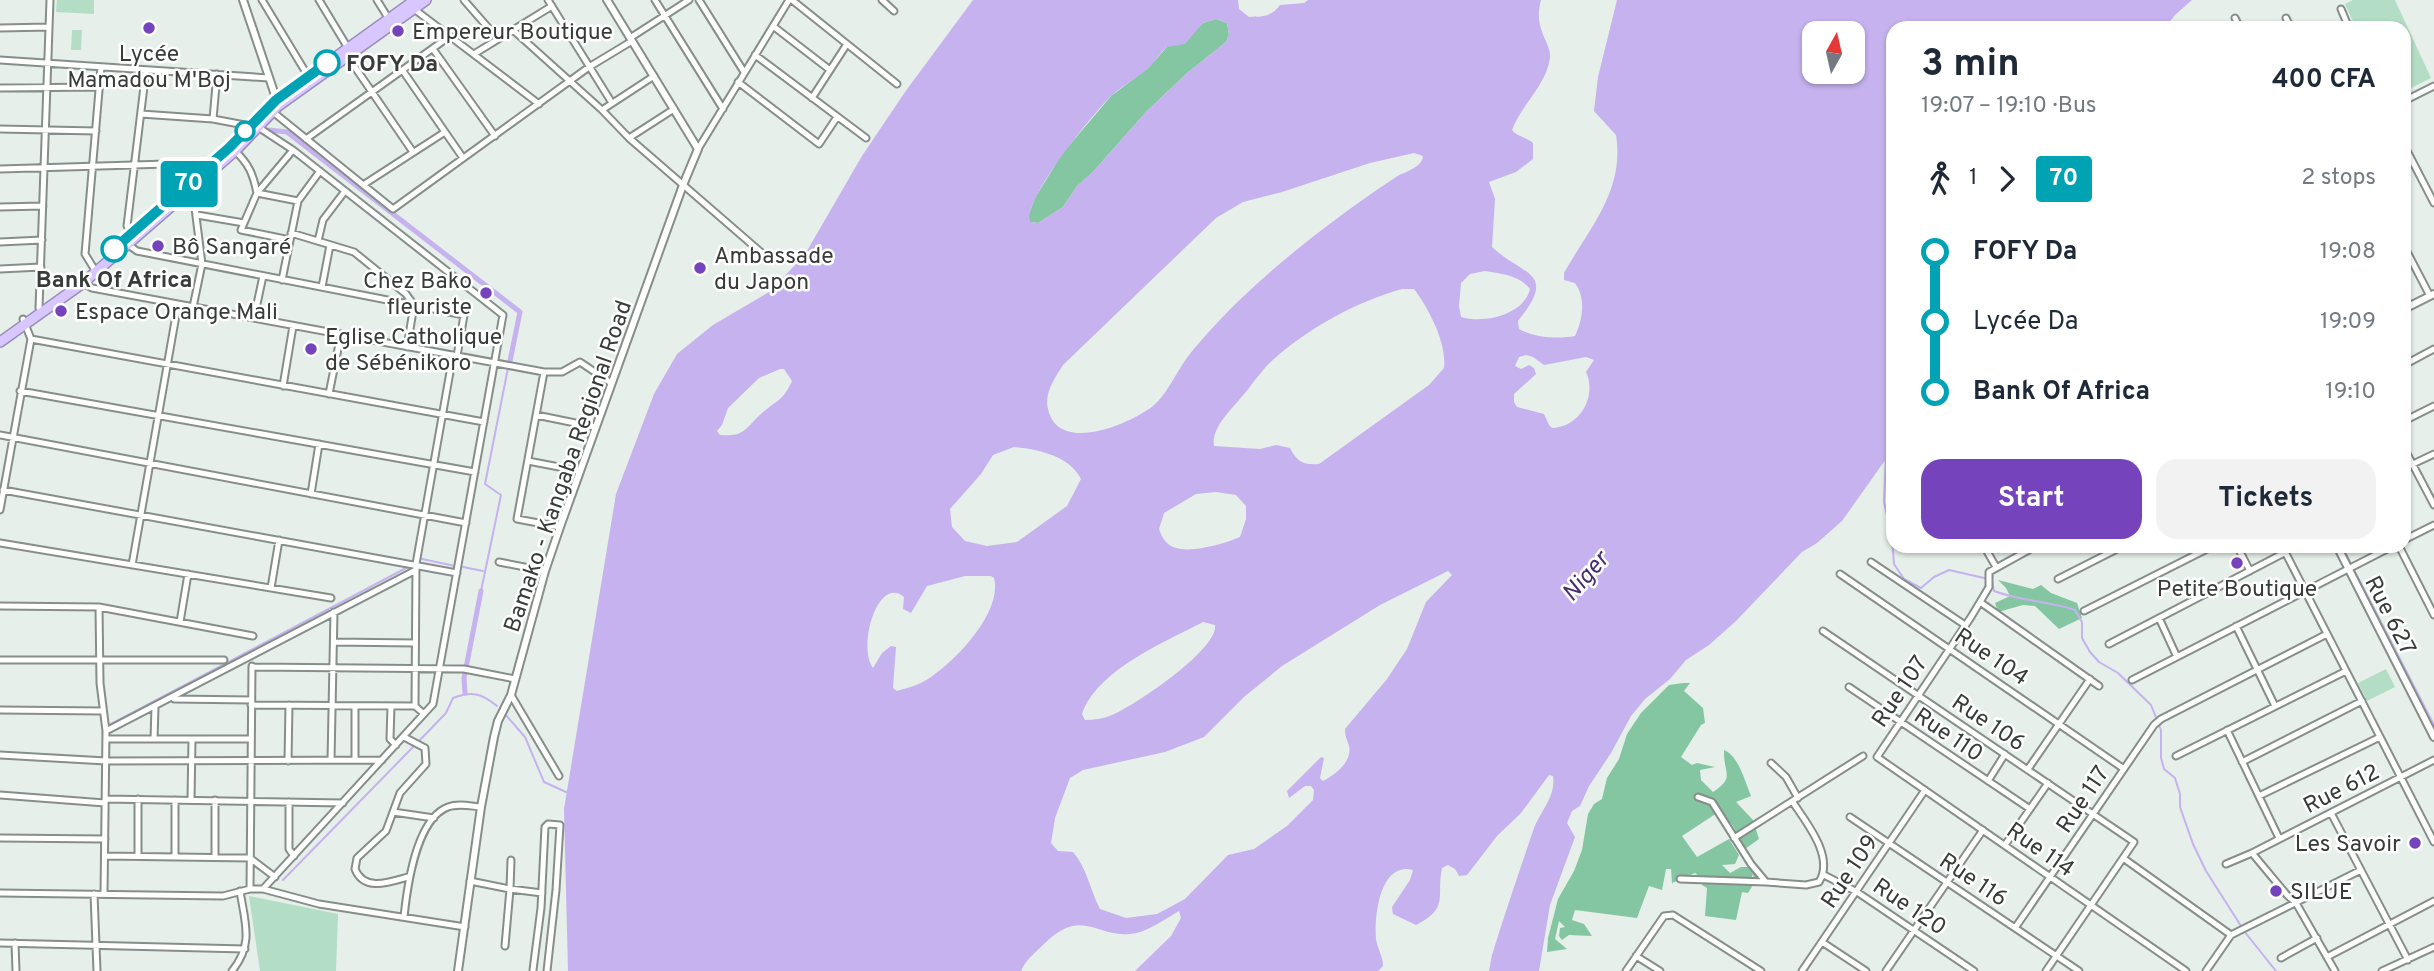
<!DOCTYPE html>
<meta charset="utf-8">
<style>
:root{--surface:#fff;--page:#f2f2f3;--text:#1f2937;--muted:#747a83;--accent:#7544bc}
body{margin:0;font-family:Overpass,sans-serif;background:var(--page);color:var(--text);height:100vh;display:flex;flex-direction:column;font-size:26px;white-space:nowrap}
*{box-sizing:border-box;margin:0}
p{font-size:23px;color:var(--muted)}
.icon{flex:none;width:38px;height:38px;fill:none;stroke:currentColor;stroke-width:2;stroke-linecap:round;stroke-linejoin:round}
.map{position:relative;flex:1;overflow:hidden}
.details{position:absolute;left:1886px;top:21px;width:525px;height:532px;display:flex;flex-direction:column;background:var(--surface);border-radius:21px;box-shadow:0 2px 5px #0004}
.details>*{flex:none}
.badge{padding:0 14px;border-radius:5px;font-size:24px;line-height:46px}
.needle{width:46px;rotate:8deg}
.fabs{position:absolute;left:1802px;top:21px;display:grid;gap:14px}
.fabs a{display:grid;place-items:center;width:63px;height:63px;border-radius:14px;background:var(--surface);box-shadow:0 2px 5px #0004;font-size:35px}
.map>.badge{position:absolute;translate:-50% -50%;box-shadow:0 0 0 4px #fff}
.legs{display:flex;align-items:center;gap:10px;height:77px;padding:0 35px;font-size:23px}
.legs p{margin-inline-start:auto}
.summary{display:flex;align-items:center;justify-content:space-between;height:119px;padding:0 35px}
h1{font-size:38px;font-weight:700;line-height:52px}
.action{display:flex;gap:14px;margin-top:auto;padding:14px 35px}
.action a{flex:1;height:80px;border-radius:21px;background:var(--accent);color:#fff;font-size:28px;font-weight:700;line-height:80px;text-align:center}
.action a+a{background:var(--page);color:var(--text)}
ul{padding:0 35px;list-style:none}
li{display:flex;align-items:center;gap:24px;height:70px;font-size:26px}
li i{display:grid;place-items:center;width:10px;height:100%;margin:0 9px;background:currentColor}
li i::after{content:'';width:18px;height:18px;margin:-9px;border:5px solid;border-radius:50%;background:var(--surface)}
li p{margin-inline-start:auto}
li:first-child i{background:linear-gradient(#0000 50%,currentColor 0)}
li:last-child i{background:linear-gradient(currentColor 50%,#0000 0)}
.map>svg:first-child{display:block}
.green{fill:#b3dec5}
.forest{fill:#84c6a2}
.water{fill:#c5b2ee;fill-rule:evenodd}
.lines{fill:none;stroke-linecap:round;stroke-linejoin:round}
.stream{stroke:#c5b2ee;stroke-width:2}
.canal{stroke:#c5b2ee;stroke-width:5}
.minor-casing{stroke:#868e89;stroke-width:9}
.tertiary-casing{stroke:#868e89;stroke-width:10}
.trunk-casing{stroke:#998db9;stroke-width:12}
.minor{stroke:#fff;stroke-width:5}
.tertiary{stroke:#fff;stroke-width:6}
.trunk{stroke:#d8c7fe;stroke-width:9}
.line-1-casing{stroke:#fff;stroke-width:16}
.line-1{stroke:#00a3b4;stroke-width:10}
.poi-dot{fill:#7544bc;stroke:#fff;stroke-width:2.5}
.stop-1-dot{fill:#fff;stroke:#00a3b4;stroke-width:3.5}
.labels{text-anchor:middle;stroke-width:5;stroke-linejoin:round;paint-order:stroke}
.poi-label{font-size:23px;fill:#373b39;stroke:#fff;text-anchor:start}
.stop-label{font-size:23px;font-weight:bold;fill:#373b39;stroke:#fff;text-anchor:start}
.street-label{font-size:23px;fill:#373b39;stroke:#fff}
.water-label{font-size:24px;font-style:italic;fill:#472c72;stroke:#fff}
</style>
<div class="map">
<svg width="2434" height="971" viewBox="0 0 2434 971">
<rect width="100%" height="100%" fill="#e6efea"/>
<!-- green -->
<path class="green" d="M57,0h37v14l-38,-2z
M2353,0h42l36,78 -26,13 -1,-63h-48l-11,-24z
M72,30h10l-1,20h-10z
M2386,669l9,18 -28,14 -9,-18z
M249,896l89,18 -2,57h-76z"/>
<!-- forest -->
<path class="forest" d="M1216,19l11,4 2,12 -3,7 -40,32 -40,38 -54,61 -15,13 -14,21 -25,16 -8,-1 -2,-5 7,-19 27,-44 49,-58 37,-28 19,-21 28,-16 8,-8z
M1998,580l35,9 8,-4 10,8 26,10 5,15 -23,11 -24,-23 -12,-1 -25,7 -3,-9 15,-7 -4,-8z
M1683,683h7l-6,8 19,17 2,15 -4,2 -20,32 11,8 5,-2 18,4 -15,3 1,10 12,12c23,-15 10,-19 11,-42 15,6 21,32 27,46l-15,6 17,18 6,19 -14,10 -12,-23 -13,-15 -38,25 15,21 32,-18 10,16 -4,9 -13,1 8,8 11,-6h15l10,17 -10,-3 -4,-7 1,11 -5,8 -6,-1 -6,28 -31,-4 2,-28 -5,-3 1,-5 -8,-7 -23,10 -1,-14h-5l-4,21 -13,-4 -12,32 -62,-8 -3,10 12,4 8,12 -23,-1 -7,5 -3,-4 1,-8 5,-1 -6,-6 -4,18 12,10 -20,3 1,-14 10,-39 16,-28 8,-21 6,-36 6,-10 8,-5 5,-21 12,-19 8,-25 14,-21 28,-28z"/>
<!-- water -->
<path class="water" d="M973,0h265l1,9 10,8c14,0 22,0 31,-12l24,-2 4,-3h233c-3,11 -3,21 1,32 3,9 9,17 8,26 -4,28 -29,47 -38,72 6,7 14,7 21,13v16l-17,13 -27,10 6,17 -3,48c32,30 66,24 26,74l1,8c16,9 39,10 56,7 8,-17 11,-38 0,-53l-11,-3v-7c25,-45 61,-82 52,-138l-22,-24 4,-34 19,-77h575l-17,15 -10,13h-271l-1,421 -51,72 -25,22 -15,9 -66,69 -27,24 -23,15 -16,19 -25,20 -14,17 -20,37 -22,33 -9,20 -8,5 -5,12 8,14 -25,68 -11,66h-50l3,-16c13,-42 27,-83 41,-124 6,-19 23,-33 20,-55l-4,-1 -28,38 -24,23 -30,39 -8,1 -4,-7 -7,-4 -6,3c-6,28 8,40 -26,57l-23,-11 -1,-7 18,-27 3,-10c-33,-9 -39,46 -37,69 1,9 7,17 7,27l-5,5h-243l36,-35 10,-18 -2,-7c-10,6 -31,20 -43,22 -38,8 -52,-28 -91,10 -9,9 -19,16 -24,28h-453l-4,-162 52,-315 38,-100 23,-40 36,-29 56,-33 35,-36 58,-100 43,-64zM1216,19l11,4 2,12 -3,7 -40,32 -40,38 -54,61 -15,13 -14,21 -25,16 -8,-1c-7,-23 62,-107 80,-125 10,-10 24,-17 35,-26 8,-7 14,-17 22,-24l18,-3 18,-21zM1815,33h38v39h-38zM1414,153l9,3c-1,12 -17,15 -27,21 -32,21 -62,43 -91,66 -40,32 -79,67 -112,107 -14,16 -25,44 -40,56 -23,18 -95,49 -105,3 -4,-16 7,-31 15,-44l153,-147 27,-16 39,-10 88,-29zM1485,271c17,3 34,4 45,18 -6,26 -46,35 -69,28l-2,-11 2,-23 9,-9zM1402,289h12c15,20 33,54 30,79l-15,17 -110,79c-16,1 -22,-2 -29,-16l-14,-3 -16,4 -46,-3c-3,-17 15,-34 25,-46 12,-13 22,-30 35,-41 36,-32 82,-57 128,-70zM1526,355l7,2 11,8 42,-8 8,3 -8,12c11,23 -5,55 -34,56l-3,-3 -5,-11 -27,-7 -3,-5v-8l22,-20 -2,-6 -5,-3 -8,4 -6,-3 4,-9zM780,369h4l8,12c-9,20 -15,19 -30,32 -17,15 -16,24 -42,22l-3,-4 5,-6 6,-17 31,-30zM1014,447c24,2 56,9 67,32l-14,27 -50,36 -30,4 -22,-5 -13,-14 -2,-18 31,-35 12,-19zM1216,492l20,3 10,11v13l-6,18c-16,7 -51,17 -67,10 -8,-4 -11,-10 -14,-18l5,-16 32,-19zM1448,571l4,4 -26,27 -19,47 -20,30 -42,50c0,8 2,10 4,17 4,15 -14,29 -26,35l-3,-3 4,-20 -3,-1 -34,34 2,7 16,-12h6l3,4 -1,10 -26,26 -33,23 -26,6 -43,44 -28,15 -31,4 -26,-9c-10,-19 -13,-41 -27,-57l-15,-1 -7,-8 4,-25 15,-40 13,-8 82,-18 39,-15 40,-40 38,-31 98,-61zM965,576h26l3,2c9,34 -39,84 -66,101 -9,6 -21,9 -31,12l-4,-3 3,-41 -5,-1 -9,7 -9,15c-16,-22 5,-93 31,-71l-1,12 8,4 16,-27zM1203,622l12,3c4,24 -81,81 -103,90 -9,4 -18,5 -27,5l-3,-6c15,-44 83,-72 121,-92z"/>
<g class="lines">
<!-- stream -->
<path class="stream" d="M1886,456l-2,46 8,35 2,27 10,15 17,9 13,-11 15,-7 35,8 5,-1
M2342,546l9,18
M422,559l33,7
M463,567l20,4
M2354,570l80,155
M1992,581l2,10c26,10 54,10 81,19l7,12v16l8,14 9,10 19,11 33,32 10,25v28l3,11 11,9 5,16v13l13,37 13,27 35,55
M481,591l20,-96 -16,-11 23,-116
M505,714l20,23 19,45 22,10
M111,724l299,-158
M418,742l28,-29 7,-15c19,-7 28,-5 44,8
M283,880l131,-134
M2244,931l32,40"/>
<!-- canal -->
<path class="canal" d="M269,130l18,2 233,180 -10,49
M465,693l-1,-15 17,-87"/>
<!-- minor casing -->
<g class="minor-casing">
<path id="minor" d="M262,0l46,76
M319,0l29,48
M377,0l13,21
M464,0l34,39
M548,0l64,103
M655,0l68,109
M699,0l45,72
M792,0l105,84
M882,0l12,11
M414,9l125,95
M2341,9l8,19
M2235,18l5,10
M2286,18l5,10
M773,26l57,44
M0,28l49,-1
M513,30l89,80 27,28 134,116
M630,38l59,-38
M433,49l62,87
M474,54l78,-48
M755,55l111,83
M348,57l65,95
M0,60l269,18
M403,71l60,87
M738,82l81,62 18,-27
M0,88l100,-1
M812,98l35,-54
M2404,101l30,-15
M602,110l52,-34
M273,112l120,97 196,-142 43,-26
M141,114l72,5 37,7
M213,119l4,-45
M258,127l35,23 210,165 -70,389 -170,185
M0,129l96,2
M629,138l45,-29
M306,139l144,-103
M2404,145l30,58
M698,149l91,-149
M235,151c14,13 18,23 22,42l41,8
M0,169l200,-6 8,4
M363,185l82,-53
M189,192l5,8 8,64 -9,43
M0,207l43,-1
M197,215l47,8
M133,233l-6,-7 19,-156
M291,233l63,19 52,42 8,11 -7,42
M290,240l-49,-10 16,-37 36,-43
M123,241l14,10 327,64 -7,41
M318,241l5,-21 22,-29
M0,242l42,-2
M2404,246l26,50
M0,269l41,-2
M96,272l-11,-18 16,-187
M78,280l14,8 452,84h18l18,-10 31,21
M282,280l16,-79 22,-30
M322,287l8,-42
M39,308l11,-308
M254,318l9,-42
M31,339l453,83
M2404,365l30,-16
M544,372l-27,147 43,8
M283,386l10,-60
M20,391l455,81
M329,394l12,-60
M536,415l59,12
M2404,421l30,-15
M0,435l466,88
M2404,448l30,57
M528,461l52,10
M2413,464l21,-10
M3,490l454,83
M311,494l8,-50
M0,510l31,-171 -8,-20
M2404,540l30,-15
M0,543l331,55
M1984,546l12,21
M2036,546l-47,26v15l-18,30 -94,140 309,214
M2237,546l13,25
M2282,546l152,296
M2399,546l35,69
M499,562l46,9
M1871,562l94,63
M132,565l46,-261
M1840,574l284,195
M2058,579l65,-33
M271,588l8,-48
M1980,602l119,84
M0,606l99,1 154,29
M99,607l1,76 6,48 -2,163
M2084,611l129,-65
M2159,618l18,39
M180,622l8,-48
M2236,626l39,80
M1823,631l311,211 -88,129
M334,642l81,1
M2109,644l177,-92
M0,660h224
M252,667l212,2 51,10
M2132,680l261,-134
M1849,687l181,122
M511,695l48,81
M174,699l77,1
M251,705l164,1 9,8
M355,706v54
M391,706l-1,33 6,6
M415,706l1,-142 37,-209
M0,710l103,1
M2227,730l52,108
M106,731l310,-161
M404,737l21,11 1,16 -26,29 -14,38 -29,27 -2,11c9,23 35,13 53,8
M106,739h145
M154,739l1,-32
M0,755l106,6 276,-1
M2176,756l170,-85
M331,760l3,-148
M288,761l1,-56
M2242,762l120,-61
M1771,763l15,14 12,21
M2028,769l62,-90
M1988,781l17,-27
M0,795l105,8
M2259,796l121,-59
M1698,797l14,5 39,62 15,18 40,3 13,-3c16,-25 -13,-60 -27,-81
M105,799l238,4
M138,799v57
M191,800l1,-61
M289,802v47l5,7
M393,812l41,6
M2331,813l77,147
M1850,817l229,154
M0,838l105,1
M1734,838l129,-82
M2005,845l43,-62
M2252,853l35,42 9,8 39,68
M105,856l145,2 25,19
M175,857v-57
M215,857v-57
M2123,858l108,77
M511,860l-1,29 32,4
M2226,864l26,-11 182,-93
M1824,875l33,17 117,79
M1680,879l86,3
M470,881l40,8 -5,57
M250,889l2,-223
M0,893l223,3 27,-7h13l56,15 146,23
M94,894l3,77
M404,917c3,-29 12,-98 44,-110 10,-4 22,-1 33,0
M2015,928l139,-203 7,-6 166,-85
M1822,942l44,29
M0,943l245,6
M15,943l1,28
M1636,956l24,15
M2327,957l107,-56
M2281,958l36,-20
M533,970l8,-62 4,-81 3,-3 12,1 -4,65 -9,81
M232,971c22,-27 13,-48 8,-80
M1626,971l38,-55 9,-1 88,56
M1802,971l123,-181
M1886,971l97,-141
M2206,971l25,-36 130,-65
M2382,971l52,-24"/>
</g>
<!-- tertiary casing -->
<g class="tertiary-casing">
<path id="tertiary" d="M243,0l34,101
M2404,309l30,-15
M2337,546l97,191
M458,971l23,-164 13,-70 4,-16 13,-26 34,-124 15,-44 123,-342 15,-36 -91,-149"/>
</g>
<!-- trunk casing -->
<g class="trunk-casing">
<path id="trunk" d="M191,182l40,-35 45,-47 139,-100
M0,342l83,-59 152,-132 43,-45 148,-106"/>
</g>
<!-- minor -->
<use href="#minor" class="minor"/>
<!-- tertiary -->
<use href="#tertiary" class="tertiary"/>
<!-- trunk -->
<use href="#trunk" class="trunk"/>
</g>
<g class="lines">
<!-- line-1 casing -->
<g class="line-1-casing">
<path id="line-1" d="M114,249l116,-102 46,-47 51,-37"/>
</g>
<!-- line-1 -->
<use href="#line-1" class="line-1"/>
</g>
<!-- markers -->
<g class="poi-dot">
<circle cx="149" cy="28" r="7"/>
<circle cx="398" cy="31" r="7"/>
<circle cx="158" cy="246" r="7"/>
<circle cx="700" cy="268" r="7"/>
<circle cx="486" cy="293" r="7"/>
<circle cx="61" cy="311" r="7"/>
<circle cx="311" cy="349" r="7"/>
<circle cx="2237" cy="563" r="7"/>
<circle cx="2415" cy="843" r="7"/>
<circle cx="2276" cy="891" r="7"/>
</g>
<g class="stop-1-dot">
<circle cx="327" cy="63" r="12"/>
<circle cx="245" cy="131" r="9"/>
<circle cx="114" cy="249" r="12"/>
</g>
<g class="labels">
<!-- poi labels -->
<g class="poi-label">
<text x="412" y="39">Empereur Boutique</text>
<text x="149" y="61" text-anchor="middle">Lycée<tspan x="149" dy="26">Mamadou M'Boj</tspan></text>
<text x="172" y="254">Bô Sangaré</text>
<text x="714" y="263">Ambassade<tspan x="714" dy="26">du Japon</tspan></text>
<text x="472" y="288" text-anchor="end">Chez Bako<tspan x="472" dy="26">fleuriste</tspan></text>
<text x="75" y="319">Espace Orange Mali</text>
<text x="325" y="344">Eglise Catholique<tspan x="325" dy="26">de Sébénikoro</tspan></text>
<text x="2237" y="596" text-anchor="middle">Petite Boutique</text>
<text x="2401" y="851" text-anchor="end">Les Savoir</text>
<text x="2290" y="899">SILUE</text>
</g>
<!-- stop labels -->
<g class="stop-label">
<text x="346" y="71">FOFY Da</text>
<text x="114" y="287" text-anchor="middle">Bank Of Africa</text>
</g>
<!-- street labels -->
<g class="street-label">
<text transform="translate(567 466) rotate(-71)" y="8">Bamako - Kangaba Regional Road</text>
<text transform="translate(2391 615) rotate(63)" y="8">Rue 627</text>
<text transform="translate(1992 656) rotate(34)" y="8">Rue 104</text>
<text transform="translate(1899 691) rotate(-56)" y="8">Rue 107</text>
<text transform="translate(1989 722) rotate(34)" y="8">Rue 106</text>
<text transform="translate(1949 734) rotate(34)" y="8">Rue 110</text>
<text transform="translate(2341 788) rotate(-27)" y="8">Rue 612</text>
<text transform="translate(2082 799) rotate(-56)" y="8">Rue 117</text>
<text transform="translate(2041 849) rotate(35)" y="8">Rue 114</text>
<text transform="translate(1849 871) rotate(-56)" y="8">Rue 109</text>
<text transform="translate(1974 879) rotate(34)" y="8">Rue 116</text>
<text transform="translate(1910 906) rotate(34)" y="8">Rue 120</text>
</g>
<!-- water labels -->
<g class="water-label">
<text transform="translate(1585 576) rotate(-49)" y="8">Niger</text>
</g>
</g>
</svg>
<div class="fabs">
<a><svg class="needle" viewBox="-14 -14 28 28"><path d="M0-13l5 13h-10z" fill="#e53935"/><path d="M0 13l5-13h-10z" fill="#747a83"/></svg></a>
</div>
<b class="badge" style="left:189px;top:184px;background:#00a3b4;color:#fff">70</b>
<section class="details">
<div class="summary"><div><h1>3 min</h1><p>19:07 – 19:10 · Bus</p></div><b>400 CFA</b></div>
<div class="legs"><svg class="icon" aria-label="walk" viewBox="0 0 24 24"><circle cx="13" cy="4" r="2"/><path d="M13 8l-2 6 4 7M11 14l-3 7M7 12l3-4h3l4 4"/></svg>1<svg class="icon" aria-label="forward" viewBox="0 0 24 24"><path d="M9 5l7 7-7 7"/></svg><b class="badge" style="background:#00a3b4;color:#fff">70</b><p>2 stops</p></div>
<ul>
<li><i style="color:#00a3b4"></i><b>FOFY Da</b><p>19:08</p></li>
<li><i style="color:#00a3b4"></i><span>Lycée Da</span><p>19:09</p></li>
<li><i style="color:#00a3b4"></i><b>Bank Of Africa</b><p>19:10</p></li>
</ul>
<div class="action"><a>Start</a><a>Tickets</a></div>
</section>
</div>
